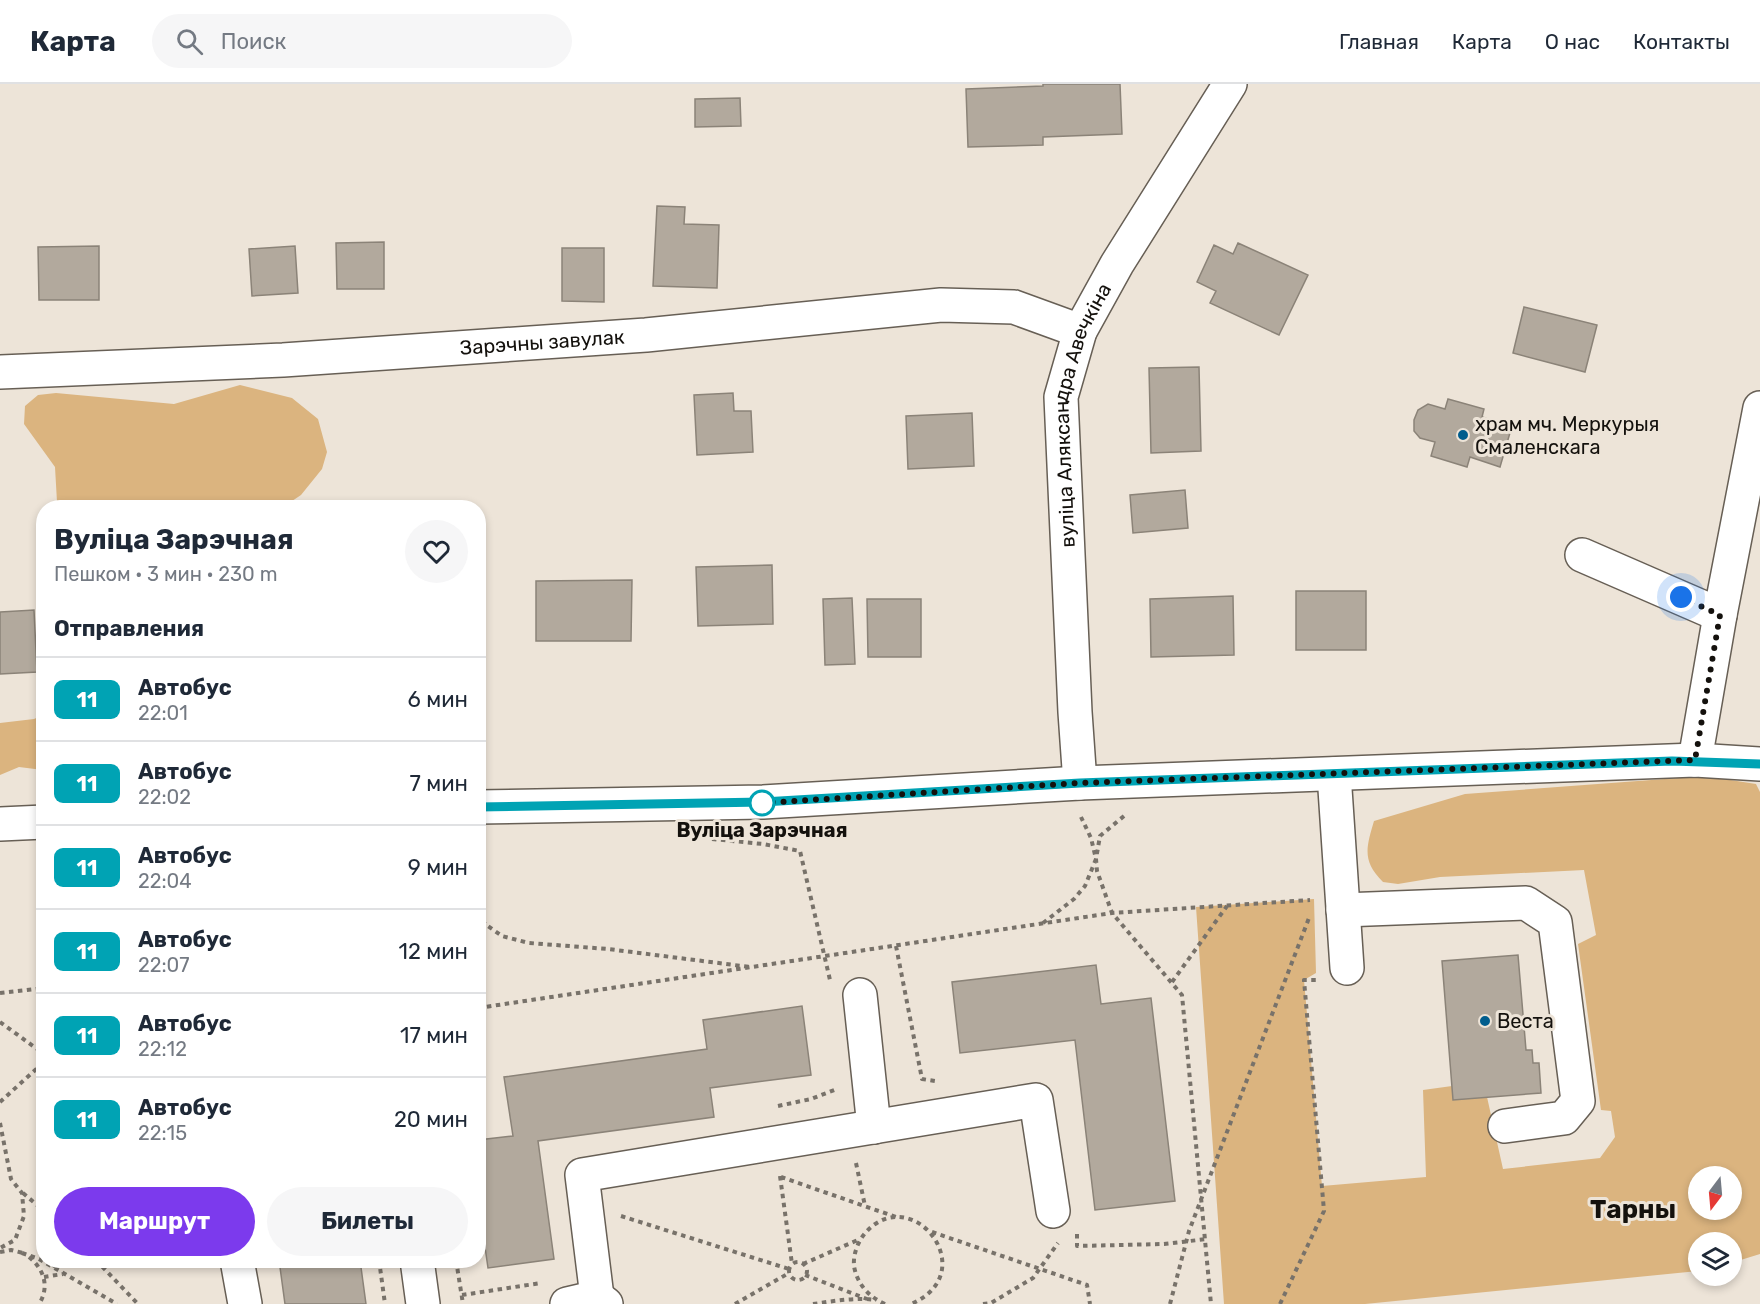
<!DOCTYPE html>
<html lang="ru">
<meta charset="utf-8">
<style>
:root{--surface:#fff;--page:#f6f6f7;--text:#1f2937;--muted:#747a83;--line:#e0e1e3;--accent:#7c3aed}
body{margin:0;font-family:Rubik,sans-serif;background:var(--page);color:var(--text);height:100vh;display:flex;flex-direction:column;font-size:22px;white-space:nowrap}
*{box-sizing:border-box;margin:0}
p{font-size:20px;color:var(--muted)}
.icon{flex:none;width:33px;height:33px;fill:none;stroke:currentColor;stroke-width:2;stroke-linecap:round;stroke-linejoin:round}
.map{position:relative;flex:1;overflow:hidden}
.sheet{position:absolute;left:36px;top:416px;width:450px;height:768px;display:flex;flex-direction:column;background:var(--surface);border-radius:24px;box-shadow:0 3px 9px #0003}
.sheet>*{flex:none}
.badge{padding:0 12px;border-radius:9px;font-size:21px;line-height:39px}
.needle{width:39px;rotate:196deg}
.controls{position:absolute;left:1688px;top:1082px;display:grid;gap:12px}
.controls a{display:grid;place-items:center;width:54px;height:54px;border-radius:50%;background:var(--surface);box-shadow:0 3px 9px #0003;font-size:30px}
.you{position:absolute;width:30px;height:30px;margin:-15px;border:4px solid #fff;border-radius:50%;background:#1a73e8;box-shadow:0 0 0 9px #1a73e833}
.map>.badge{position:absolute;translate:-50% -50%;box-shadow:0 0 0 3px #fff}
h2{padding:0 18px;font-size:22px;line-height:54px}
.round{display:grid;place-items:center;flex:none;width:63px;height:63px;border-radius:32px;background:var(--page)}
.overview{display:flex;align-items:center;justify-content:space-between;height:102px;padding:0 18px}
h1{font-size:28px;font-weight:700;line-height:45px}
.primary-button{display:flex;gap:12px;margin-top:auto;padding:12px 18px}
.primary-button a{flex:1;height:69px;border-radius:36px;background:var(--accent);color:#fff;font-size:24px;font-weight:700;line-height:69px;text-align:center}
.primary-button a+a{background:var(--page);color:var(--text)}
ul{padding:0;list-style:none}
li{display:flex;align-items:center;gap:18px;height:84px;padding:0 18px;border-top:2px solid var(--line)}
li div{flex:1}
li b{display:block;font-size:22px}
li em{font-style:normal}
li .badge{min-width:66px;font-weight:700;text-align:center}
header{display:flex;align-items:center;gap:36px;box-sizing:border-box;height:84px;padding:0 30px;background:var(--surface);border-bottom:2px solid var(--line)}
header strong{font-size:28px}
nav{display:flex;gap:33px;margin-inline-start:auto;font-size:21px}
.search{width:420px;height:54px;background:var(--page);display:flex;align-items:center;gap:15px;box-sizing:border-box;padding:0 21px;border-radius:33px;color:var(--muted);font-size:22px}
.map>svg:first-child{display:block}
.green{fill:#dbb47f;fill-rule:evenodd}
.building{fill:#b2a99d;stroke:#8b8378;stroke-width:1.5}
.lines{fill:none;stroke-linecap:round;stroke-linejoin:round}
.minor-casing{stroke:#675f55;stroke-width:36}
.path{stroke:#78726a;stroke-width:4;stroke-dasharray:4.5 4.5;stroke-linecap:butt}
.minor{stroke:#fff;stroke-width:33}
.line-casing{stroke:#fff;stroke-width:14}
.line{stroke:#00a3b4;stroke-width:9}
.walk{stroke:#14110d;stroke-width:6;stroke-dasharray:0 10.8}
.poi-dot{fill:#005d8d;stroke:#ede4d8;stroke-width:2}
.stop-dot{fill:#fff;stroke:#00a3b4;stroke-width:3}
.labels{text-anchor:middle;stroke-width:6;stroke-linejoin:round;paint-order:stroke}
.street-label{font-size:20px;fill:#14110d;stroke:#ede4d8}
.poi-label{font-size:20px;fill:#14110d;stroke:#ede4d8;text-anchor:start}
.stop-label{font-size:20px;font-weight:bold;fill:#14110d;stroke:#ede4d8}
.district-label{font-size:26px;font-weight:bold;fill:#14110d;stroke:#ede4d8}
</style>
<header>
<strong>Карта</strong>
<div class="search"><svg class="icon" aria-label="search" viewBox="0 0 24 24"><circle cx="10" cy="10" r="6"/><path d="M15 15l6 6"/></svg>Поиск</div>
<nav><a>Главная</a><a>Карта</a><a>О нас</a><a>Контакты</a></nav>
</header>
<div class="map">
<svg width="1760" height="1220" viewBox="0 0 1760 1220">
<rect width="100%" height="100%" fill="#ede4d8"/>
<!-- green -->
<path class="green" d="M240,301l52,13 26,21 9,33 -5,17 -21,26 -15,10 -9,2h-69l-23,-7h-17l-18,7h-89l-4,-5 -2,-35 -31,-43 1,-18 13,-11 18,-2 118,11z
M43,631v55l-24,-3 -19,8v-52l34,-4z
M1705,692l51,8 4,8v462l-29,9v-21h-33v29l-333,33h-141l-28,-397 118,-8 2,74 -12,7 18,206 104,-9 -3,-87 29,-4 1,14 34,-3 16,72 97,-11 15,-21 -4,-26 -10,-1 -23,-166 18,-9 -12,-65 -144,7 -42,7 -15,-2c-21,-21 -17,-34 -9,-61l91,-27zM1698,1092h33v33h-33z"/>
<!-- building -->
<path class="building" d="M1043,0h77l2,50 -79,3v8l-75,2 -2,-58 77,-3z
M740,14l1,28 -46,1v-28z
M657,122l28,1 -1,17 35,1 -2,63 -64,-2z
M384,158v47h-47l-1,-46z
M1238,159l70,32 -29,60 -69,-32 6,-12 -19,-9 17,-37 19,9z
M99,162v54h-60l-1,-53z
M295,162l3,47 -46,3 -3,-47z
M562,164h42v54l-42,-1z
M1524,223l73,18 -12,47 -72,-19z
M1199,283l2,84 -50,2 -2,-85z
M733,309l1,18h17l2,41 -56,3 -3,-60z
M1448,315l36,10 -2,8 30,9 -12,41 -30,-10 -3,10 -36,-11 4,-14 -15,-4 -6,-7v-11l4,-10 10,-6 17,5z
M972,329l2,53 -66,3 -2,-53z
M1185,406l3,38 -55,5 -3,-38z
M772,481l1,59 -75,2 -2,-59z
M632,496l-1,61h-95v-60z
M1296,507h70v59h-70z
M1233,512l1,59 -83,2 -1,-58z
M852,514l3,66 -30,1 -2,-66z
M867,515h54v58h-53z
M34,526l3,62 -37,2v-62z
M1518,871l8,95h6l1,13h6l2,30 -88,7 -11,-139z
M1096,881l5,39 50,-6 24,203 -80,9 -20,-170 -115,13 -8,-71z
M802,922l9,69 -101,13 4,29 -176,24 16,118 -66,9 -10,-70v-58l35,-4 -9,-59 203,-28 -4,-29z
M279,1176h81l6,44h-81z"/>
<g class="lines">
<!-- minor casing -->
<g class="minor-casing">
<g id="minor">
<path id="s1" d="M0,288l283,-12 363,-25 295,-30 73,2 66,24"/>
<path d="M1582,471l138,60"/>
<path d="M1695,676l25,-145 40,-207"/>
<path d="M1334,690l13,194"/>
<path id="s2" d="M1080,699l-5,-71 -14,-315 19,-66 37,-67 113,-180"/>
<path d="M478,723l285,-5 317,-19 615,-23 65,4"/>
<path d="M0,740l44,-2"/>
<path d="M1343,826l183,-7 29,19 23,179 -14,17 -59,8"/>
<path d="M860,911l14,132"/>
<path d="M237,1176l8,44"/>
<path d="M417,1176l6,44"/>
<path d="M597,1213l-15,-122 454,-75 17,111"/>
<path d="M567,1220l30,-7 9,7"/>
</g>
</g>
<!-- path -->
<path class="path" d="M1124,732l-24,20 -4,23 1,12 15,42 70,82 29,309
M712,755l51,5 37,7 30,129
M478,828l7,12 17,12 27,7 79,6 142,18
M1043,839l31,-24 11,-13 11,-27 -5,-21 -10,-21
M896,862l26,133 13,2
M1172,898l55,-76
M0,909l44,-5
M478,924l634,-95 198,-13
M0,938l44,32
M0,1018l44,-40
M778,1022l33,-7 26,-10
M0,1039l11,56 11,14 2,23 -9,24 -15,8
M856,1079l9,43
M780,1092l12,88
M781,1093l115,40
M23,1109l21,18
M621,1132l168,53
M932,1148l155,53 3,19
M1077,1150v12l87,-2 43,-5
M0,1168l11,-2 12,3
M22,1169l17,6 78,45
M29,1173c15,12 21,30 10,47
M96,1176l42,44
M379,1176l6,44
M456,1176l7,44
M789 1187a9 9 0 1 1 18 0a9 9 0 1 1-18 0Z
M803,1180l57,-25
M54,1184l4,-8
M805,1191l62,24
M44,1193l19,-3
M462,1211l79,-12
M735,1220l54,-31
M813,1220c21,-3 43,-7 63,-4
M885,1220c-16,-7 -28,-20 -31,-38 -1,-12 4,-25 12,-34 47,-51 118,41 45,72
M983,1220l8,-1 42,-25 25,-35
M1170,1220l19,-73 120,-313
M1280,1220l44,-93 -20,-231h12"/>
<!-- minor -->
<use href="#minor" class="minor"/>
</g>
<g class="lines">
<!-- line casing -->
<g class="line-casing">
<path id="line" d="M478,723l285,-5 317,-19 592,-22 88,3"/>
</g>
<!-- line -->
<use href="#line" class="line"/>
<!-- walk -->
<path class="walk" d="M762,719l318,-20 615,-23 25,-145 -39,-18"/>
</g>
<!-- markers -->
<g class="poi-dot">
<circle cx="1463" cy="351" r="6"/>
<circle cx="1485" cy="937" r="6"/>
</g>
<circle class="stop-dot" cx="762" cy="719" r="12"/>
<g class="labels">
<!-- street labels -->
<g class="street-label">
<text dy="7" stroke="none"><textPath href="#s1" startOffset="543">Зарэчны завулак</textPath></text>
<text dy="7" stroke="none"><textPath href="#s2" startOffset="372">вуліца Аляксандра Авечкіна</textPath></text>
</g>
<!-- poi labels -->
<g class="poi-label">
<text x="1475" y="347">храм мч. Меркурыя<tspan x="1475" dy="23">Смаленскага</tspan></text>
<text x="1497" y="944">Веста</text>
</g>
<!-- stop labels -->
<g class="stop-label">
<text x="762" y="753">Вуліца Зарэчная</text>
</g>
<!-- district labels -->
<g class="district-label">
<text x="1633" y="1134">Тарны</text>
</g>
</g>
</svg>
<div class="controls">
<a><svg class="needle" viewBox="-14 -14 28 28"><path d="M0-13l5 13h-10z" fill="#e53935"/><path d="M0 13l5-13h-10z" fill="#747a83"/></svg></a>
<a><svg class="icon" aria-label="layers" viewBox="0 0 24 24"><path d="M12 4l9 5-9 5-9-5zM3 14l9 5 9-5"/></svg></a>
</div>
<div class="you" style="left:1681px;top:513px"></div>
<section class="sheet">
<div class="overview"><div><h1>Вуліца Зарэчная</h1><p>Пешком · 3 мин · 230 m</p></div><a class="round"><svg class="icon" aria-label="heart" viewBox="0 0 24 24"><path d="M12 20l-8-8c-3-5 5-10 8-4 3-6 11-1 8 4z"/></svg></a></div>
<h2>Отправления</h2>
<ul>
<li><span class="badge" style="background:#00a3b4;color:#fff">11</span><div><b>Автобус</b><p>22:01</p></div><em>6 мин</em></li>
<li><span class="badge" style="background:#00a3b4;color:#fff">11</span><div><b>Автобус</b><p>22:02</p></div><em>7 мин</em></li>
<li><span class="badge" style="background:#00a3b4;color:#fff">11</span><div><b>Автобус</b><p>22:04</p></div><em>9 мин</em></li>
<li><span class="badge" style="background:#00a3b4;color:#fff">11</span><div><b>Автобус</b><p>22:07</p></div><em>12 мин</em></li>
<li><span class="badge" style="background:#00a3b4;color:#fff">11</span><div><b>Автобус</b><p>22:12</p></div><em>17 мин</em></li>
<li><span class="badge" style="background:#00a3b4;color:#fff">11</span><div><b>Автобус</b><p>22:15</p></div><em>20 мин</em></li>
</ul>
<div class="primary-button"><a>Маршрут</a><a>Билеты</a></div>
</section>
</div>
